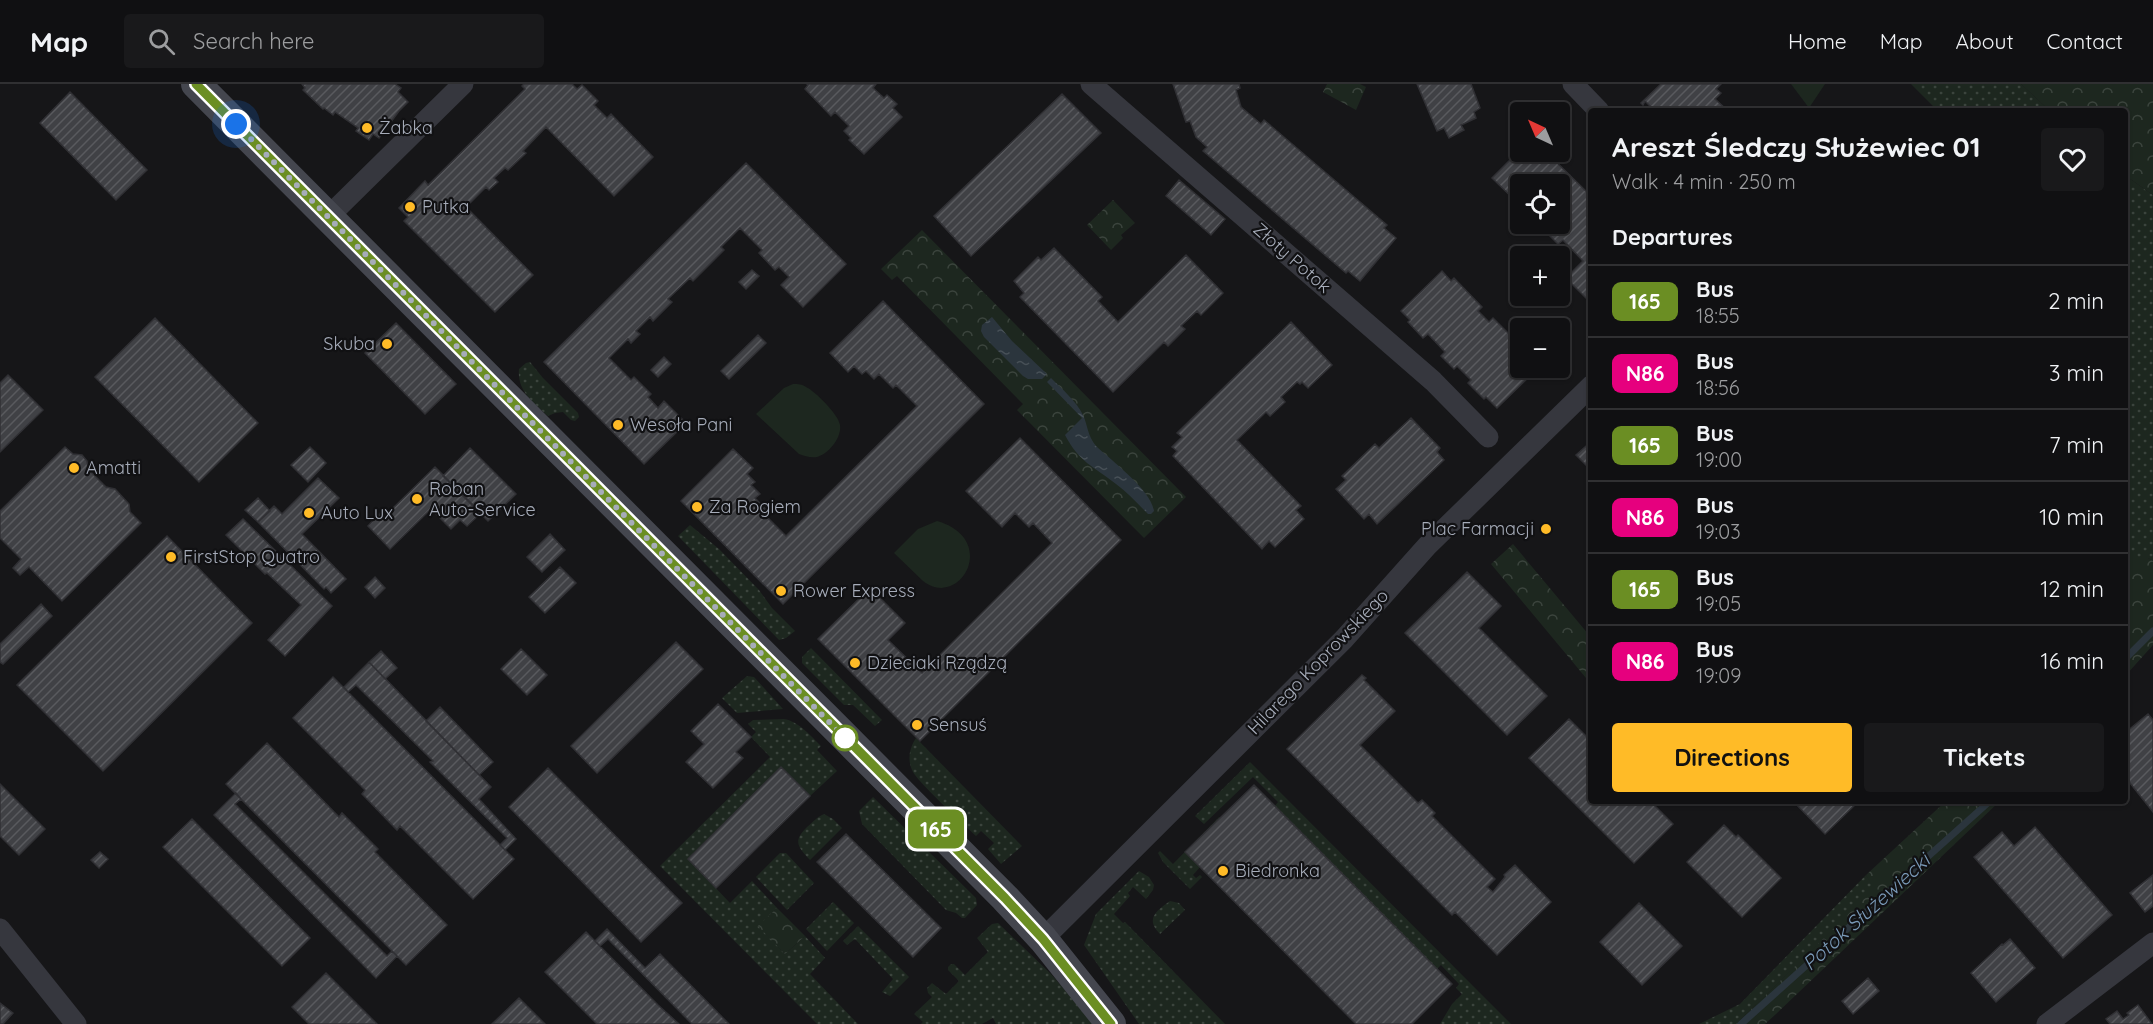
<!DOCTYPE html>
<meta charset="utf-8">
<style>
:root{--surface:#101012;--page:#19191b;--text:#f1f3f6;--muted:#9c9d9f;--line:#303032;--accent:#ffbb27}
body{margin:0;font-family:Quicksand,sans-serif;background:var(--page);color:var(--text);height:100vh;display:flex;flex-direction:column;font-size:22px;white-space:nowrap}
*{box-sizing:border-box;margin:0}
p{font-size:20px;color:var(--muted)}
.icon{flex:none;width:33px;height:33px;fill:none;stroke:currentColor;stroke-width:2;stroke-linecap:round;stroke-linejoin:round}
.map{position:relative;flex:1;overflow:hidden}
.sheet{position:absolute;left:1588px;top:24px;width:540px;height:696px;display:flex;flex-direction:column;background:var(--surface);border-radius:6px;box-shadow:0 2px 4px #0004,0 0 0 2px var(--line)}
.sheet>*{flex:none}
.badge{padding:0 12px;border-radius:9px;font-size:21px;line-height:39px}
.needle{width:39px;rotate:316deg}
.buttons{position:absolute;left:1510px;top:18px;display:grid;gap:12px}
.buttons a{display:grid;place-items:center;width:60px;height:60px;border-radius:6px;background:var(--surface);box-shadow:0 2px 4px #0004,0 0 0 2px var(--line);font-size:30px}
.you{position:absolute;width:30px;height:30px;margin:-15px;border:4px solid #fff;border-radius:50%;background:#1a73e8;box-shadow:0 0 0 9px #1a73e833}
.map>.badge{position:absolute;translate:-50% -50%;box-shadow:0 0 0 3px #fff}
h2{padding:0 24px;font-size:22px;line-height:54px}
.round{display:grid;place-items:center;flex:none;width:63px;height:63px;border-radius:6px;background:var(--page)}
.head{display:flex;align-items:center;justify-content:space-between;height:102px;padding:0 24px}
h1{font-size:28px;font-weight:700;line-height:45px}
.action{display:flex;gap:12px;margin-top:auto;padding:12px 24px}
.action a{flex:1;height:69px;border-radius:6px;background:var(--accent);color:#111;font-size:24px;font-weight:700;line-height:69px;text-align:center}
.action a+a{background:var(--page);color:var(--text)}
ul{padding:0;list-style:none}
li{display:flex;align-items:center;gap:18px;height:72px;padding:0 24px;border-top:2px solid var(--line)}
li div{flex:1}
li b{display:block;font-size:22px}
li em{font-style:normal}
li .badge{min-width:66px;font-weight:700;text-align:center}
header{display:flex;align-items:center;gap:36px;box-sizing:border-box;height:84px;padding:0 30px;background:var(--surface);border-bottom:2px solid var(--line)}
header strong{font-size:28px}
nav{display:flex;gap:33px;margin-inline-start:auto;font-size:21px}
.search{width:420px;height:54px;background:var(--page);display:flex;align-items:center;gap:15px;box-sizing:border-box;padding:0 21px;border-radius:6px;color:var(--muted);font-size:22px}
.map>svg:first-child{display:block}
.grass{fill:url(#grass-dots)}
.forest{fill:url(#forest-crowns)}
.garden{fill:#1d271f}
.water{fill:url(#water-ripples)}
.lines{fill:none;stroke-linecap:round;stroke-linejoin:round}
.stream{stroke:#2b353d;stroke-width:7}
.building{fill:url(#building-hatch);stroke:#303034;stroke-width:1.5}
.street{stroke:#36373e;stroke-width:21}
.secondary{stroke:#44464e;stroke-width:30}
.line-casing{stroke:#fff;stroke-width:14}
.line{stroke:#6b8e23;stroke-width:9}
.walk{stroke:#a6acb9;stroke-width:6;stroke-dasharray:0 10.8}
.poi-dot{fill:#ffbb27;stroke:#111113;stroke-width:2}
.stop-dot{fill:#fff;stroke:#6b8e23;stroke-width:3}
.labels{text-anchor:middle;stroke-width:4.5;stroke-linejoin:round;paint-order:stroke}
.poi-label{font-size:18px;fill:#a6acb9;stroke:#111113;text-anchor:start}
.street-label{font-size:18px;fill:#a6acb9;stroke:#111113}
.water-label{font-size:20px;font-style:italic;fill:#7a9ab8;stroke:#111113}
</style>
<header>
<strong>Map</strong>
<div class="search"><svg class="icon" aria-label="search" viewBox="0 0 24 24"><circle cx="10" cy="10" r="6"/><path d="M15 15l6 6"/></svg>Search here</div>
<nav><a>Home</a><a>Map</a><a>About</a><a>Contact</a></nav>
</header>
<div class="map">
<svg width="2153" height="940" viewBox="0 0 2153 940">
<defs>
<pattern id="grass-dots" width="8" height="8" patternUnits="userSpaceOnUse" patternTransform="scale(1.5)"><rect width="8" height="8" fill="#1d271f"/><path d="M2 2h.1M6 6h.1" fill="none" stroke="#3b443d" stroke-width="1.8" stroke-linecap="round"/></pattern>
<pattern id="forest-crowns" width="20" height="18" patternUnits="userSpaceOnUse" patternTransform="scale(1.5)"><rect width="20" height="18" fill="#1d271f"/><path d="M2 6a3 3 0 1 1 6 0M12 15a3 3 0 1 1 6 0" fill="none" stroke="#3b443d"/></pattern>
<pattern id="water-ripples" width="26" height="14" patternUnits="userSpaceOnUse" patternTransform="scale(1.5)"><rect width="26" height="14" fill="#2b353d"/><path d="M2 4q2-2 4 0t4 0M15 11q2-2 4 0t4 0" fill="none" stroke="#475057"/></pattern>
<pattern id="building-hatch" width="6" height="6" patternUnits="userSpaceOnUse" patternTransform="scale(1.5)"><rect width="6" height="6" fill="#404145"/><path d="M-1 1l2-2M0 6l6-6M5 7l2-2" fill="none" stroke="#595a5e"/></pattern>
</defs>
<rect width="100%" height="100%" fill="#161618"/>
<!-- grass -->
<path class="grass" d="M1911,0h110l29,27h-112z
M2126,92l27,19v366l-5,-3h-22z
M530,278l13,16 35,35 1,4 -4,4 -4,-1 -8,-8 -8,1 -7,3c-15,-14 -31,-25 -29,-47l7,-6z
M690,441l29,24 40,41 13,18 23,23 -9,7 -7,2 -101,-104z
M811,564l71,72 -7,6 -22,-21h-9l-42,-42v-6z
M747,592l7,1 29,32 -46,4 -15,-15z
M784,635c14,2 27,17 37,27l-4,4 20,21 -27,25 -30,-28 -92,91 42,44 22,-22 25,27 -18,18 26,28 20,-18 20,22 -15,16 48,50h-41l-157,-158 110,-109 -19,-20 5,-5 -8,-8 5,-4z
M916,654l106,108 -21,18 -13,-15 6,-6 -13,-12 -5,5c-12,-12 -60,-55 -64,-66 -5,-11 -2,-23 4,-32z
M1250,678l229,230 32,32h-71l12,-20 10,-10 -6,-6 3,-4 -18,-19 -4,4 -162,-163 3,-4 -25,-25 -49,47 -9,-8z
M873,713l103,101 1,7 -12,13h-3l-6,-5 -10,-3 -84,-86 -3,-13z
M824,730l9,5 9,9 -32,32c-13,-14 -17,-19 -3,-33 6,-5 10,-10 17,-13z
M1219,733l1,1 -35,34 15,15 -7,8 3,3 4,-3 2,2 -12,12 -27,-27 -5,-9 2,-2 13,13z
M780,769h6l28,30 -27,27 -31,-33z
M1139,787l10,6 5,8 -1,5 -7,9 -13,-12 -5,6 2,3 -16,18 9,9 2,-1 100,102h-86l-55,-79 12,-31z
M1866,791l9,14 -139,135h-37l41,-20z
M1170,817l9,2 6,7 -25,24c-15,-15 -4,-23 10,-33z
M833,818l21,21 -27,28 -21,-22z
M998,839l53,51 43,50h-98l-3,-6 -11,6h-61l2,-2 -9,-8 18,-17 -4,-4 -1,-5 5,-5 14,11 13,-13 -11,-11v-3l3,-3h3l11,11 23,-23 -11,-14 15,-14z
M858,842l51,51 -19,19 -8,-4 11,-13 -38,-40 -8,6 -4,-4z"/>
<!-- forest -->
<path class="forest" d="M1327,0h33l6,3 -10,23 -33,-18z
M2021,0h132v111l-27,-19v-65h-76z
M1113,116l22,23 -14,12 2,3 -12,12 -24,-25z
M922,146l264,267 -42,41 -127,-128 6,-6 -126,-128 -5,4 -11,-11z
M1513,460l76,91 2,-2v51l-100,-120z
M2126,474h22l5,3v84l-27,30z
M1946,717h54l-224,213 -11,10h-29l138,-135 -8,-14z
M777,824l28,28 -20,18 -27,-28z"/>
<!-- garden -->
<path class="garden" d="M1791,0h34l-16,24z
M793,300c5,0 9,0 13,3 9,4 33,28 34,38 2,12 -11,29 -23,32 -7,1 -12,-1 -18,-3l-43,-40 28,-26z
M937,437c63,18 23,89 -14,60l-29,-28 24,-24z"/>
<!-- water -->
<path class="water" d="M992,233l20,24 35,33 -5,5h-14l-5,-3 -39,-39 -3,-6 1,-6z
M1051,294c11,11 25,23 32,37 5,11 4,20 13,31 16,15 55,44 58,65l-3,3h-3c-10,-10 -20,-21 -32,-30 -23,-18 -37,-22 -51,-49l17,-17 -35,-36z"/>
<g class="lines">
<!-- stream -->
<path class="stream" d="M2126,574l27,-27
M1741,940l249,-223"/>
</g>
<!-- building -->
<path class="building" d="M302,0h93l6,4 -3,4 10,10 -9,9 -20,27 -6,-4 -4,6 -13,-9 2,-3 -23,-16 -2,3 -9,-7 -1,1 -20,-19 2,-2z
M524,0h48l5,5 5,-4 16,16 -4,4 13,13 4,-4 42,43 -39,39 -68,-69 -23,24 3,2 -18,17 -3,-2 -11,10 4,4 -9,8 -3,-3 -20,20 67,68 -38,37 -91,-91 4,-4 -9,-9 26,-27 3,4 97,-96 -3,-3z
M807,0h69l-3,4 11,10 3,-3 10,9 -4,4 9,9 -38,37 -15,-14 2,-2 -7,-7 5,-5 -14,-14 -4,4 -26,-27 3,-4z
M1173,0h66l1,4 -4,2 5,17 20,17 3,-4 123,105 -3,3 12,10 -36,43 -12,-10 -2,2 -143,-122 4,-4 -11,-10 -6,-16 -4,1z
M1417,0h54l9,24 -6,4 2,6 -15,7 3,5 -15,8 -5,-10 -7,3z
M1661,0h60l-5,5 5,4 -6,6 13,12h-73l-10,-10 -2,4 -2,-2z
M70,8l77,78 -31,30 -76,-77z
M1062,10l39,39 -130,123 -37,-40z
M1521,65v3h25l46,45v107l-26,-26 17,-17 -20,-21 -5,4 -20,-20h22v-40h-39v22l-29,-28z
M746,79l100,101 -43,43 -22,-22 8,-8 -10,-10 -4,3 -16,-17 3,-3 -22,-22 -19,19 3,3 -31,31 -3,-3 -22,21 4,3 -19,19 -3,-4 -14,14 4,3 -9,9 -3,-4 -19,19 22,22 3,-3 17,17 -3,3 10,11 6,-7 22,22 -42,41 -100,-102z
M1179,96l46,39 -14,16 -45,-39z
M1054,164l48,49 -4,4 20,21 68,-67 37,38 -22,22 -4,-4 -16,15 4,3 -17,17 -4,-4 -51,50 -93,-95 4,-4 -10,-12 24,-24 3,3z
M752,186l7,6 -13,13 -7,-7z
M1442,187l9,10 3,-3 28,29 -4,4 11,11 4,-4 28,28v22h17l-41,40 -11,-11 -2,2 -16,-16 3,-3 -14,-14 -3,3 -13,-13 4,-4 -17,-18 -5,4 -15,-16 2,-2 -9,-9z
M883,217l101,103 -201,200 -102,-103 52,-52 20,19 -6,6 8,8 -4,3 9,9 -5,4 14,15 -3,3 20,20 131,-130 -21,-21 -3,3 -14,-14 -5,5 -8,-8 -4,3 -8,-8 -6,6 -18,-19z
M155,234l103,105 -59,59 -104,-105z
M1291,238l41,43 -24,23 -6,-6 -2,2 -3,-2 -16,15 4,5 -15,14 -4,-4 -29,28 64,66 -5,4 8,9 -29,28 -6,-6 -7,8 -89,-93 4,-5 -5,-4 10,-10 -5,-4z
M396,239l60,61 -31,30 -60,-61z
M758,251l8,8 -37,36 -8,-8z
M664,273l7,7 -13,13 -7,-7z
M8,291l35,35 -43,42v-69z
M1411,334l29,30 -3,4 7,8 -67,64 -8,-10 -5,5 -28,-30 10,-9 -4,-4 33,-32 4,4z
M1020,354l101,102 -201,201 -102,-102 52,-51 35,35 -17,17 34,33 130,-130 -19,-20 -4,4 -14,-14 -13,14 -36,-36z
M1592,357v30l-16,-16z
M65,363l8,7 9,1 5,6 1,8 18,18 9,2 14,15 1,8 11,11 -79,78 -33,-34 -9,8 -7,-7 8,-9 -21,-21v-27z
M310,363l16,16 -18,19 -17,-17z
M470,364l46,46 -28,27 -45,-45z
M435,383l46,46 -14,13 -7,-6 -9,9 -20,-20 -41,40 -22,-23 16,-17 4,4z
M318,394l21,20 -37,36 44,45 -15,14 -5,-6 -2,2 -66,-67 16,-16 8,8z
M258,414l12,13 -12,11 -13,-12z
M243,435l89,87 -47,50 -17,-16 33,-35 -34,-32 -2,1 -39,-39z
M550,450l15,16 -23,22 -15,-15z
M167,452l85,87 -149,148 -86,-86z
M560,483l16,16 -31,30 -16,-16z
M1467,488l34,34 -22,22 68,68 -40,39 -102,-102z
M375,493l10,11 -10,10 -10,-11z
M41,520l11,12 -49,48 -3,-2v-18z
M676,558l27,27 -106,104 -26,-27z
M521,565l26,26 -20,20 -26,-26z
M381,567l16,17 -12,11 -16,-17z
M369,578l122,125 -12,12 37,40 -11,11 -5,-5 7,-7 -77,-76 3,-1 -77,-76 -8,7 -4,-5z
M1362,591l4,3 -2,2 31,31 -35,34 58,58 4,-3 13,13 -3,3 63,63 -8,8 6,5 12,-15 -1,-2 11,-10 36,37 -54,53 -42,-43 -3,3 -165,-166z
M333,593l181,182 -41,40 -73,-73 -3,4 -35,-36 3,-4 -72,-72z
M718,620l33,33 -15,15 7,6 -30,30 -27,-26 18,-18 -13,-13z
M440,623l53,55 -14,13 -53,-54z
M2148,630l5,6v92l-27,-34v-46z
M1569,635l23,23v59h58l23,23 -39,39 -105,-105z
M267,659l72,74 3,-4 36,36 -3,3 72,73 -41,40 -180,-181z
M781,683l29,29 -94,92 -28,-29z
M548,684l134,135 -41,39 -132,-135z
M0,700l45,45 -26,26 -19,-19z
M1254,701l198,199 -40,40h-56l-171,-172z
M236,709l5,6 -6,5 152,152 5,-5 5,5 -21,22 -162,-163z
M1793,717h66l-34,33z
M192,735l118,119 -28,28 -119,-119z
M1724,741l12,12 2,-2 43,43 -39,39 -55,-55z
M2035,743l77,88 -49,43 -89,-101 28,-25 12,14z
M846,750l95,94 -28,29 -96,-95z
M100,768l8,7 -9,9 -8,-8z
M2153,791v31l-8,6 -15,-19z
M1639,819l43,43 -40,39 -42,-43z
M607,845l38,39 15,-14 69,70h-37l-84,-85 -8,7 -5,-5z
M586,848l72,73 21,19h-82l-52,-52z
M2010,855l25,29 -39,34 -25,-29 31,-29 1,1z
M326,889l51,51h-68l-17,-17z
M1868,894l11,13 -26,23 -11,-13z
M519,914l26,26h-53z
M0,919l13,10 -10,11h-3z
M2138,921l14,19h-42l-4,-5 11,-8 6,8 6,-4 -2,-2z"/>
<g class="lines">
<!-- street -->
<path class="street" d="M1091,0l342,297 55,56
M1573,0l26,27
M328,133l135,-133
M0,845l76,95
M1043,855l301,-300 83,-93 165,-161
M2047,940l106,-81"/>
<!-- secondary -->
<path class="secondary" d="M196,0l809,814 38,41 68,85"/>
</g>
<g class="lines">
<!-- line casing -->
<g class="line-casing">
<path id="line" d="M196,0l809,814 38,41 68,85"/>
</g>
<!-- line -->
<use href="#line" class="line"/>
<!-- walk -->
<path class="walk" d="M236,40l609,614"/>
</g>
<!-- markers -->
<g class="poi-dot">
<circle cx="367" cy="44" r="6"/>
<circle cx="410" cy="123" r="6"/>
<circle cx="387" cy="260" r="6"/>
<circle cx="618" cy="341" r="6"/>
<circle cx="74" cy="384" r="6"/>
<circle cx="417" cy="415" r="6"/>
<circle cx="697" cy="423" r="6"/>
<circle cx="309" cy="429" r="6"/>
<circle cx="1546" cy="445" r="6"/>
<circle cx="171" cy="473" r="6"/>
<circle cx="781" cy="507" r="6"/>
<circle cx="855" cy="579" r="6"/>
<circle cx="917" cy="641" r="6"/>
<circle cx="1223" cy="787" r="6"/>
</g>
<circle class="stop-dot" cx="845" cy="654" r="12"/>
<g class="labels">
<!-- poi labels -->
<g class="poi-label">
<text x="379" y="50">Żabka</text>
<text x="422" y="129">Putka</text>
<text x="375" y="266" text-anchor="end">Skuba</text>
<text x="630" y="347">Wesoła Pani</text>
<text x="86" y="390">Amatti</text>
<text x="429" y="411">Roban<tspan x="429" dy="21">Auto-Service</tspan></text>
<text x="709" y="429">Za Rogiem</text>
<text x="321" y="435">Auto Lux</text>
<text x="1534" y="451" text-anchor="end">Plac Farmacji</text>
<text x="183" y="479">FirstStop Quatro</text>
<text x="793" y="513">Rower Express</text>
<text x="867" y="585">Dzieciaki Rządzą</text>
<text x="929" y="647">Sensuś</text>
<text x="1235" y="793">Biedronka</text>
</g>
<!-- street labels -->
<g class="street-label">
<text transform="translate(1292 174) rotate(41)" y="6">Złoty Potok</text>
<text transform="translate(1318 578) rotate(-46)" y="6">Hilarego Koprowskiego</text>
</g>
<!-- water labels -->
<g class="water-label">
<text transform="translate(1866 828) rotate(-42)" y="7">Potok Służewiecki</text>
</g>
</g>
</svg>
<div class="buttons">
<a><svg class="needle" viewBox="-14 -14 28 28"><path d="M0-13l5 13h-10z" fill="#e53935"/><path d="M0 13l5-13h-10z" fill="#9c9d9f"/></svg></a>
<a><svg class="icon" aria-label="locate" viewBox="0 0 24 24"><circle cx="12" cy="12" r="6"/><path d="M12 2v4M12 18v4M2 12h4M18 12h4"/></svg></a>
<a>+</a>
<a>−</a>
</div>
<div class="you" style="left:236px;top:40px"></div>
<b class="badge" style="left:936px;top:745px;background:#6b8e23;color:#fff">165</b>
<section class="sheet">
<div class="head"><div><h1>Areszt Śledczy Służewiec 01</h1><p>Walk · 4 min · 250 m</p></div><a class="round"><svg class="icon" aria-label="heart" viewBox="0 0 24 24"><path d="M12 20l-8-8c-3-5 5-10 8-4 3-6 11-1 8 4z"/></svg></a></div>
<h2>Departures</h2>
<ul>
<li><span class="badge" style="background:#6b8e23;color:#fff">165</span><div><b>Bus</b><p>18:55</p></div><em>2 min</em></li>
<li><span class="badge" style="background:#e6007e;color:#fff">N86</span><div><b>Bus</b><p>18:56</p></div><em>3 min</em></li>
<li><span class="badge" style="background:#6b8e23;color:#fff">165</span><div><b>Bus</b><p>19:00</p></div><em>7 min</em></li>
<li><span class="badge" style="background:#e6007e;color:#fff">N86</span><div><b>Bus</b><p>19:03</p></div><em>10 min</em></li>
<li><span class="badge" style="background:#6b8e23;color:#fff">165</span><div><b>Bus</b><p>19:05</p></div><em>12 min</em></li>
<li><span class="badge" style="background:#e6007e;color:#fff">N86</span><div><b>Bus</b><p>19:09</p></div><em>16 min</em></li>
</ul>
<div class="action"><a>Directions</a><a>Tickets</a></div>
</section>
</div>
